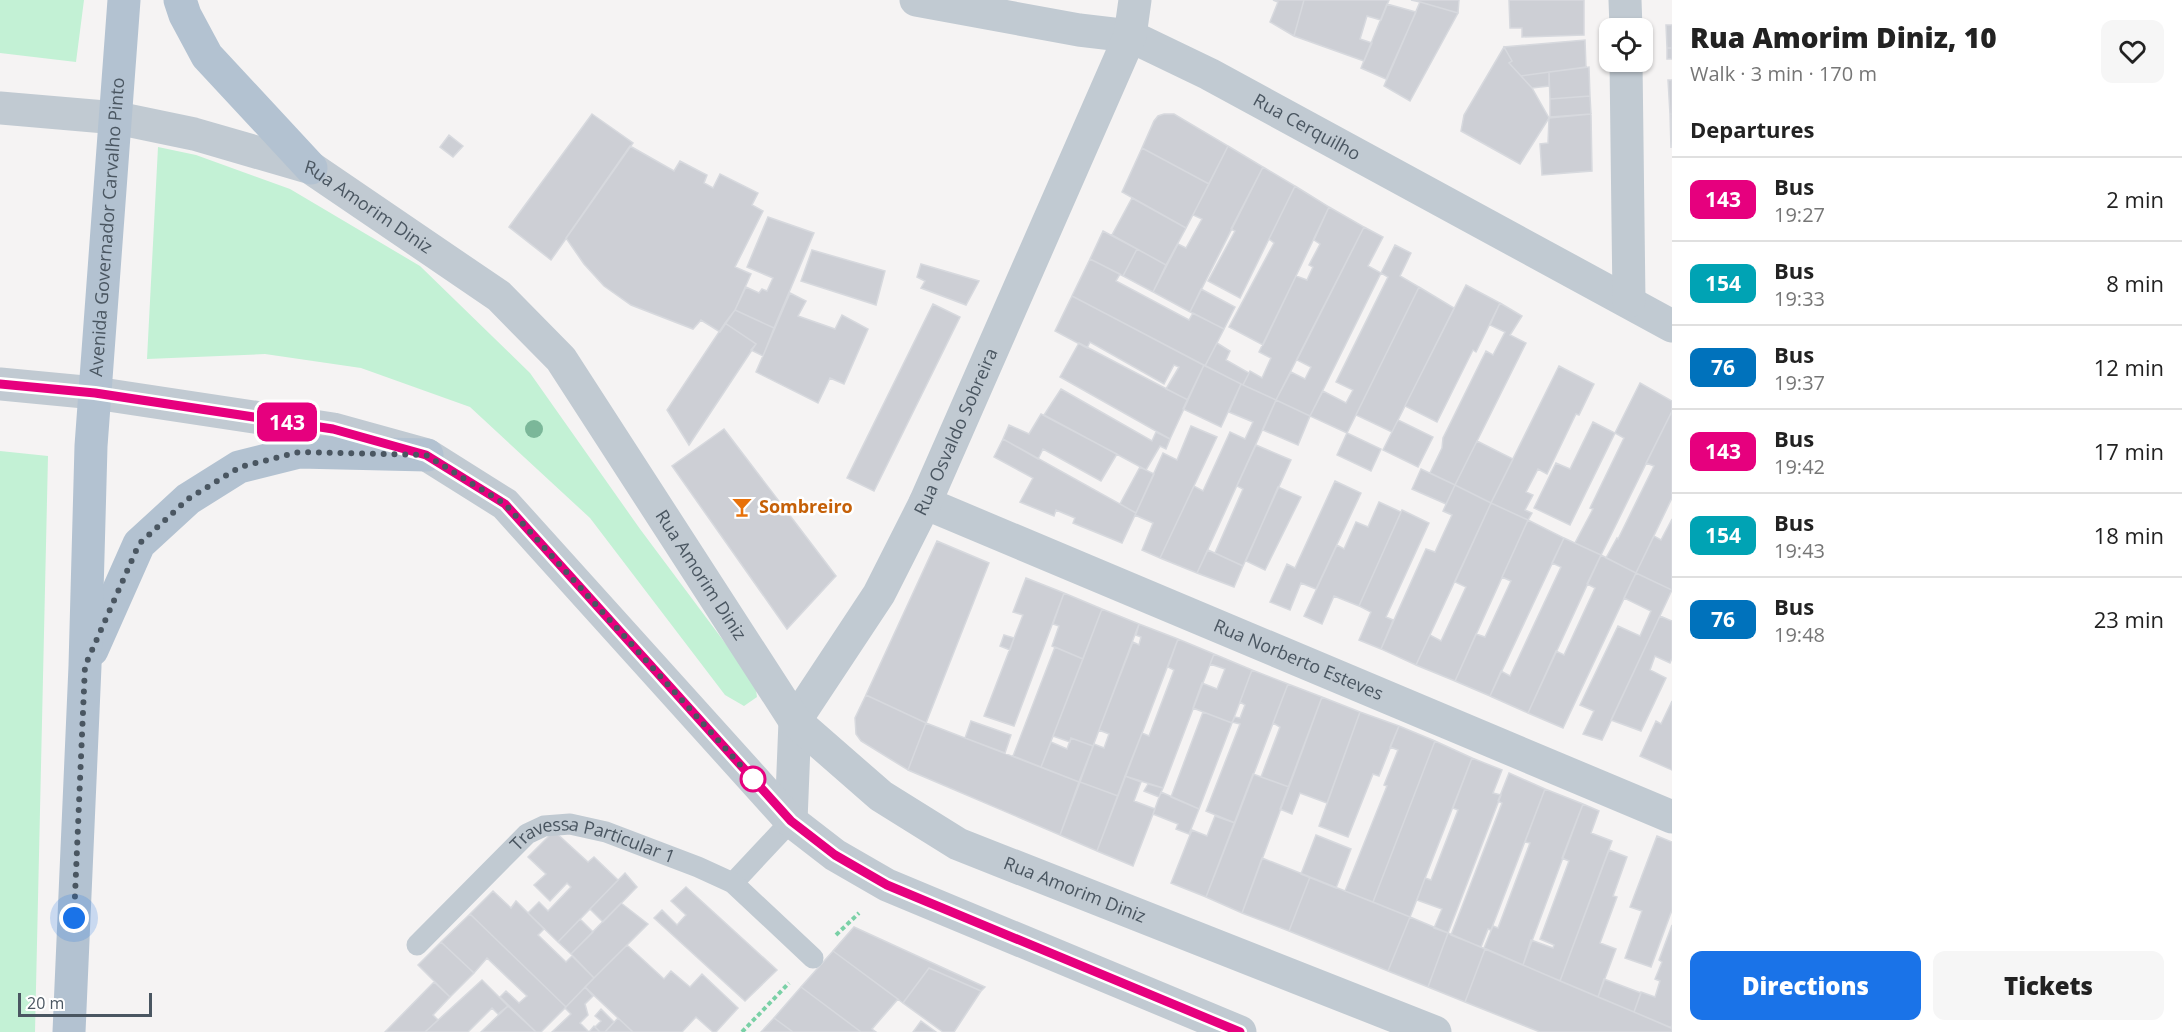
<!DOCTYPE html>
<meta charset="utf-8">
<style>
:root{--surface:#fff;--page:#f6f6f6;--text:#222;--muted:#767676;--line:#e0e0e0;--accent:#1a73e8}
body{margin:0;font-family:"Open Sans",sans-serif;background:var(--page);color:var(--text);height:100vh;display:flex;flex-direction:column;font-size:22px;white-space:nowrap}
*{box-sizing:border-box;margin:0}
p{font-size:20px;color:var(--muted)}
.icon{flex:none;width:33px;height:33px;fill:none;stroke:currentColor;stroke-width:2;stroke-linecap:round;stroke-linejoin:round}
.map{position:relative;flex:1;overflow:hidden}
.panel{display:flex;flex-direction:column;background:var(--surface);width:510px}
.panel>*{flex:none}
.badge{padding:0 12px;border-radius:9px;font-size:21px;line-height:39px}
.tools{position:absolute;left:1599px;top:18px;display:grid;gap:12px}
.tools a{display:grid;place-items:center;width:54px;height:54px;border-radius:12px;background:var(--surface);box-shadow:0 2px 4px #0004;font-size:30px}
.scale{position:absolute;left:18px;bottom:15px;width:134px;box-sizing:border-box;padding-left:6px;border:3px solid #4a5661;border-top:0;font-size:16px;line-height:21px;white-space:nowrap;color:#4a5661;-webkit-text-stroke:4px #fff;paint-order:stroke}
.you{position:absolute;width:30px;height:30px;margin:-15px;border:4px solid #fff;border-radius:50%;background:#1a73e8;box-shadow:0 0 0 9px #1a73e833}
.map>.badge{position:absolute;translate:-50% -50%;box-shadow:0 0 0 3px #fff}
h2{padding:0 18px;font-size:22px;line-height:54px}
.round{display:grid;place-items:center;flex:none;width:63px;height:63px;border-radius:12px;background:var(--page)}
.headline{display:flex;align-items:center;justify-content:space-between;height:102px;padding:0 18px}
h1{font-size:28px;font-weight:800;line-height:45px}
.action{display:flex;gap:12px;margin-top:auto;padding:12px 18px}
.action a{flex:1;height:69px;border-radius:12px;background:var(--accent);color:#fff;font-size:24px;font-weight:800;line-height:69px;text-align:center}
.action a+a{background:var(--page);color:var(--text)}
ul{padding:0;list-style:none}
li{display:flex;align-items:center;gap:18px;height:84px;padding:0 18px;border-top:2px solid var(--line)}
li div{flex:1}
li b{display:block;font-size:22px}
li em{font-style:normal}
li .badge{min-width:66px;font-weight:700;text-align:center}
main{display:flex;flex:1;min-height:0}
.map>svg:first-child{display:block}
.park{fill:#c3f1d5}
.building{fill:#cdcfd5;stroke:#d7d9de;stroke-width:1.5}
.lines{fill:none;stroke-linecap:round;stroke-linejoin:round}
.path{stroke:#7ad0a6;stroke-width:4;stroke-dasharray:4.5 3;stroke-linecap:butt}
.service{stroke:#c1cad2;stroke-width:21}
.minor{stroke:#c1cad2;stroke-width:33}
.tertiary{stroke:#c1cad2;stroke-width:33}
.primary{stroke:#b3c2d1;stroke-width:33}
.tree{fill:#7bb799}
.line-casing{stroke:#fff;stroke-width:14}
.line{stroke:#e6007e;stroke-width:9}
.walk{stroke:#4a5661;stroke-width:6;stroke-dasharray:0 10.8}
.stop-dot{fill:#fff;stroke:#e6007e;stroke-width:3}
.labels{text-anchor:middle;stroke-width:5;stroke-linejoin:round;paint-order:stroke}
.street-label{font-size:18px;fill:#4a5661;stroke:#fff}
.food-label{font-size:18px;font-weight:bold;fill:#c56008;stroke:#fff;text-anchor:start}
</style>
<main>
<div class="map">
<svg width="1672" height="1032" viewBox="0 0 1672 1032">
<rect width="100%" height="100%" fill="#f5f3f3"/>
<!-- park -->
<path class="park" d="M0,0h84l-8,62 -76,-9z
M158,147l38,8 94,34 130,77 110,107 110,156 115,154 2,14 -13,9 -19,-11 -135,-177 -120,-111 -109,-39 -96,-14 -118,5z
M0,451l48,5 -13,576h-35z"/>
<!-- building -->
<path class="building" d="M1273,0h31l-10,36 -24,-14 8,-20z
M1304,0h85l-8,20 -14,-4 -7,23 12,4 -8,18 -70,-25z
M1411,0h48l-1,13 -38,-11z
M1509,0h75v35l-62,2v-9h-12z
M1420,2l38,11 -48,88 -26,-15z
M1387,4l29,8 -30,67 -25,-11z
M1666,25h6v23h-5z
M1585,40l1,27 -65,9 -12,-13 3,-2 -8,-14z
M1504,47l8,14 -3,2 23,25 17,30 -29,46 -59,-33 3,-16z
M1667,48h5v11h-5z
M1589,67l1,29 -40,3 -1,-27z
M1549,72v14l-17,2 -11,-12z
M1668,80h4v34h-2z
M1590,96l1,18 -41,3v-18z
M592,114l41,29 -82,117 -42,-33z
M1164,114h10l54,32 -19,38 -67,-36 12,-27 4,-5z
M1591,114l1,57 -50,4 -2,-31 8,-1 1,-25z
M1670,114h2l-1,34z
M449,135l14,11 -10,11 -13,-10z
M630,146l44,25 6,-10 27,14 -3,8 9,5 7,-14 38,19 -6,12 11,6 -28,56 16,7 -16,36 -15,22 -19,-12 -8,9 -62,-24 -27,-19 -20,-22 -18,-26z
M1228,146l35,21 -73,145 -37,-20 25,-48 8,4 16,-29 -9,-4z
M1142,148l67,36 -23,44 -64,-36z
M1263,167l32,19 -55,112 -32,-17 27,-50 -4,-2z
M1295,186l34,21 -66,138 -34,-18 45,-84 -5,-4z
M1132,198l54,30 -20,37 -54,-30z
M1329,207l35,20 -88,173 -33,-15 7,-14 12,7 9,-20 -12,-6 37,-76 11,4 6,-13 -4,-2 11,-21 -6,-4z
M768,217l46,16 -40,95 -39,-18 11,-23 13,6 3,-4 5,2 6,-13 -26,-11z
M1364,227l19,10 -15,29 13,7 -71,143 -34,-16 15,-28 14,7 6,-12 -14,-7z
M1103,231l34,18 -14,27 -33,-17z
M1395,245l16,8 -11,23 19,11 -72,146 -37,-17 13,-25 23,12 7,-13 -17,-8 52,-105 -7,-4z
M1137,249l29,16 -13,27 -30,-16z
M812,250l73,21 -9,34 -75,-24z
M1090,259l30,15 -4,7 73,39 4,-7 31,16 -19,37 -133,-70z
M921,264l58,17 -13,24 -45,-17 4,-7 -8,-4z
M1466,285l34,18 -24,49 -3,-2 -36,72 -32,-16z
M1419,287l35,21 -62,124 -36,-17z
M1201,289l34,18 -11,22 -34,-17z
M790,293l16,8 -8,15 37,13 7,-14 26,14 -24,55 -14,-6 -12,25 -62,-31z
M1072,296l132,69 -16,35 -22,-11 13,-22 -5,-2 -10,19 -74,-42 -3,6 -32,-17z
M1500,303l22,13 -12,19 16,8 -71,142 -25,-12 12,-25 1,-10 43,-87 7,4 12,-23 -15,-7z
M933,304l27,13 -86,174 -27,-13z
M735,310l39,18 -11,28 -12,-6 5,-6 -31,-21z
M725,323l31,21 -67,101 -22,-35z
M1079,343l109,57 -18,39 -110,-62z
M1217,343l13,8 -4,9 23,13 -6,12 -38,-19z
M1204,365l37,19 -20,43 -38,-18z
M1559,366l35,18 -15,31 -3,-1 -29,60 -9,-5 -12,23 7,3 -8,15 7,3 -4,7 -37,-17z
M1640,383l32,18v10l-71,144 -26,-12 18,-34 -3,-1 34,-70 -9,-5z
M1241,384l35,16 -79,173 -37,-15 34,-72 9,5 27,-59 15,7 8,-17 -24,-10z
M1061,389l91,52 4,-9 14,7 -4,10 -6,-3 -14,24 -102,-55z
M1276,400l34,16 -12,29 -35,-15z
M1672,411v87l-36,75 -30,-15 11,-20 1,1 36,-73 -8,-3z
M1041,414l76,40 -16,27 -58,-32 -5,10 -35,-20 6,-14 20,9z
M1398,420l35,17 -15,30 -35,-17z
M1593,422l22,11 -45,92 -36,-17 22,-45 14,6z
M1191,426l26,11 -57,121 -18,-8 11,-27 -18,-8 28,-62 14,7z
M724,429l112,147 -49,53 -115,-163z
M1347,433l34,16 -10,22 -34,-16z
M1003,439l133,74 -14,30 -49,-20 2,-5 -19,-8 -2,6 -34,-14 13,-24 -39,-21z
M1477,441l36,18 -22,44 -36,-18z
M1256,445l35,15 -48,106 -28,-13 28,-64 -6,-3z
M1140,467l14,7 -18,39 -16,-9z
M1421,469l34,16 -9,19 -34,-15z
M1335,481l26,12 -45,96 -15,-6 -11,27 -20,-8 17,-38 8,4z
M1455,485l36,18 -75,162 -35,-16 45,-100 9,3 17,-37 -9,-4z
M1278,487l23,10 -36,73 -19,-9z
M1379,502l22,10 -42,94 -25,-10 -12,28 -18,-8 33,-71 7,4 12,-27 12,5z
M1491,503l37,17 -73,161 -39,-16 14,-30 11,6 25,-54 -11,-5z
M1402,510l27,13 -43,94 7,3 -12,29 -22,-9 12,-28 -12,-6z
M1672,519v71l-36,-17 18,-37 7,4z
M1528,520l36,18 -74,158 -35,-15 21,-47 9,3 26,-56 -9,-4z
M1564,538l37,17 -73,158 -38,-17 11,-25 9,5 51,-109 -9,-4z
M937,541l52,22 -63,160 -60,-28z
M1208,550l35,16 -9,21 -37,-14z
M1601,555l35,18 -73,155 -35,-15 28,-62 8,4 31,-67 -8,-4z
M1636,573l36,17 -70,150 -19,-6 11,-23 -14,-6 38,-79 22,10 11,-25 -27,-13z
M1026,578l38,15 -50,133 -30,-10 39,-101 -10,-3z
M1064,593l38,16 -19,50 -31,-13 7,-20 -6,-2z
M1102,609l37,15 -46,122 -22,-8 -1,4 -17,-6z
M1660,616l12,5v37l-2,5 -15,-7 -5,14 16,8 -25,53 -30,-11z
M1139,624l39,15 -60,157 -38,-14 14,-38 10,4 5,-14 -10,-4 34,-88 6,3 2,-8 -5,-2z
M1004,635l10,3 -4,12 -10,-4z
M1178,639l36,15 -51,134 -38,-12 17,-43 7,3 25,-66 -6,-3z
M1055,647l28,12 -42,108 -28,-11z
M1214,654l38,16 -20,53 -39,-15 9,-25 15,6 8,-20 -15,-5z
M1252,670l36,14 -53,139 -29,-12 34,-87 -8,-2 3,-5 5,1 5,-13 -5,-3z
M1288,684l34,13 -33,90 -28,-10 19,-50 -7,-4z
M866,695l60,28 -18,47 -47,-29 -5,-7 -1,-16z
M1322,697l38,15 -33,91 -27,-10 -8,21 -12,-5z
M1672,701v69l-32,-14 16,-35 5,3z
M1203,712l29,11 -33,86 -28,-12z
M1360,712l39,14 -20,50 -6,-2 -25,63 -29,-11z
M971,721l40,14 -6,18 -40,-15z
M926,723l153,59 -19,53 -152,-65z
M1399,726l36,15 -62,161 -28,-11 42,-105 -3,-1 14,-35 -8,-3z
M1071,738l22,8 -14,36 -38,-15 10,-25 16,7z
M1435,741l37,17 -62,159 -37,-15z
M1472,758l30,12 -9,23 8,2 -53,138 -14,-5 8,-19 -25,-9 8,-22 6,2 27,-70 -5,-2z
M1509,773l36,16 -54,141 -3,-1 -7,18 -30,-12 51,-132 -4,-2z
M1253,774l36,13 -47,126 -36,-16z
M1125,776l16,6 -7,19 21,8 -22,57 -36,-15z
M1080,782l38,14 -21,55 -37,-16z
M1148,784l15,4 -4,9 -15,-6z
M1545,789l38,15 -60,161 -39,-17 9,-22 5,2 32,-85 -5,-1z
M1161,792l38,17 -10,25 -13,-5 2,-5 -25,-10z
M1583,804l16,7 -8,22 21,8 -52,140 -37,-16 8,-25 22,8 1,-3 -14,-6 29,-78 -7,-3z
M1215,816l20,7 -29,74 -35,-14 21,-53 15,6z
M554,831l34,31 6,-5 24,23 -60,62 -30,-29 11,-11 9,9 23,-24 -4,-4 -17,18 -16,-16 12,-11 -18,-17z
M1316,835l35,14 -15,39 -35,-14z
M1657,836l15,6v68l-21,57 -26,-9 17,-47 -12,-4z
M1609,850l18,7 -14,39 4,1 -17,46 16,6 -18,48 -38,-16z
M1262,858l48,19 -21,54 -47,-18z
M625,873l12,14 -34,35 -13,-13z
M1310,877l100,40 -22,54 -99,-40z
M686,887l91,83 -32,31 -91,-83 8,-8 15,15 9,-10 -15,-14z
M493,891l18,17 5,-7 28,28 -6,6 28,27 6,-6 22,22 -28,29 -96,-93z
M621,903l27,21 -54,54 -23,-24z
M470,914l96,93 -25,25h-5l-36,-35 6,-6 13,12 8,-7 -40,-38 -13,15 -33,-31z
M1410,917l38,16 -20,54 -40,-16z
M580,919l13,13 -22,22 -13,-12z
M1672,925v100l-1,3 -37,-16 7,-20 14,5 5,-16 -5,-2 7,-17 -3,-2z
M854,927l131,60 -4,4 -52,-23 -26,35 -70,-52z
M1448,933l37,16 -20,53 -37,-15z
M441,942l33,31 -24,24 -32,-32z
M627,945l37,34 7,-8 19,16 12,-13 36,34 -22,24h-3l-17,-15 -14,15h-49l-48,-45z
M1485,949l187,79v4h-132l-75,-30z
M833,951l65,48 -26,30 4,3h-15l-60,-45z
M929,968l52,23 -27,41h-11l-40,-29z
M1604,979l37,14 -7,19 -36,-15z
M482,980l26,26 -10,8 -6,-6 -24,24h-43z
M434,982l16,15 -17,18 5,5 -13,12h-40z
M585,987l8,9 -8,8 3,11 -8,8 9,9 5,-6 6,6h-48l19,-18 -6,-6z
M801,987l60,45h-68l-19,-14z
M508,1006l28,26h-55z
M601,1009l13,13 -9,10h-5l-5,-5 6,-6 -6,-5z
M618,1018l15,14h-28z
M774,1018l19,14h-32z
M921,1021l15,11h-23z"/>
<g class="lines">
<!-- path -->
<path class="path" d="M836,935l23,-22
M742,1032l47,-49"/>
<!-- service -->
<g class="service">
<path d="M733,883l58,-62"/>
<path id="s1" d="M417,945l110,-111 17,-8 26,-2 36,8 92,35 35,16 80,75"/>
</g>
<!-- minor -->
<g class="minor">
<path id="s2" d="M916,0l163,30 51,6 79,38 463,252"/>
<path d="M1625,0l1,28"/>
<path d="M1626,62l3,239"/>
<path id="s3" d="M925,503l747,314"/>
<path id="s4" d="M791,821l4,-100 84,-127 46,-91 205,-467 5,-36"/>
</g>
<!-- tertiary -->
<g class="tertiary">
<path id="s5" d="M0,108l117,10 77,16 117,34 188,128 62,63 234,362 86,75 77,48 477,188"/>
<path d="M0,384l95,9 238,36 94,26 78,49 286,317 44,34 52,30 353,147"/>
</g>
<!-- primary -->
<g class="primary">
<path d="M180,0l5,15 22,41 104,112"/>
<path d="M92,650l47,-106 49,-45 51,-32 60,-15 128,3"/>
<path id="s6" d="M69,1032l16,-366 6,-220 33,-446"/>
</g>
</g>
<!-- trees -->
<circle class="tree" cx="534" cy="429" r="9"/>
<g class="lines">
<!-- line casing -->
<g class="line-casing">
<path id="line" d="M0,384l95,9 238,36 93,26 79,49 286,317 44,34 52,30 353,147"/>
</g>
<!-- line -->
<use href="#line" class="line"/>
<!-- walk -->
<path class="walk" d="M74,918l11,-252 54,-122 49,-45 52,-32 59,-15 127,3 79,49 248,275"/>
</g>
<!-- icons -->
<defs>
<g id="bar-bare" transform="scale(1.62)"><path d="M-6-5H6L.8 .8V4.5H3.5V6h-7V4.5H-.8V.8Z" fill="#e8710a" stroke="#fff" stroke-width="2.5" paint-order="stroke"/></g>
</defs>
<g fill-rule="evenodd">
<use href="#bar-bare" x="742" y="507"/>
</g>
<!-- markers -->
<circle class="stop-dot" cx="753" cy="779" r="12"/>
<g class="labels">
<!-- street labels -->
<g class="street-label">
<text dy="6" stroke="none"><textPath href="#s2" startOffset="416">Rua Cerquilho</textPath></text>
<text dy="6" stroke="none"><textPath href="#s5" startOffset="387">Rua Amorim Diniz</textPath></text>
<text dy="6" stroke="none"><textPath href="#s6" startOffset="806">Avenida Governador Carvalho Pinto</textPath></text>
<text dy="6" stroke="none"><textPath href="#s4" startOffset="432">Rua Osvaldo Sobreira</textPath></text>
<text dy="6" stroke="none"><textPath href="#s5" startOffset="891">Rua Amorim Diniz</textPath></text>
<text dy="6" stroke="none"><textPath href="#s3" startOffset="405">Rua Norberto Esteves</textPath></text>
<text dy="6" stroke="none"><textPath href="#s1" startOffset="224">Travessa Particular 1</textPath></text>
<text dy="6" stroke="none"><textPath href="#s5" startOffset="1395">Rua Amorim Diniz</textPath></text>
</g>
<!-- food labels -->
<g class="food-label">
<text x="759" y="513">Sombreiro</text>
</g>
</g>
</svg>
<div class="tools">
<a><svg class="icon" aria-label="locate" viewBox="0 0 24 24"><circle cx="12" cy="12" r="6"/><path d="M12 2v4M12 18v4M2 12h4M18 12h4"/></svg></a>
</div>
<div class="scale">20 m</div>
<div class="you" style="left:74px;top:918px"></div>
<b class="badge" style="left:287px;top:422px;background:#e6007e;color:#fff">143</b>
</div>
<section class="panel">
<div class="headline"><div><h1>Rua Amorim Diniz, 10</h1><p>Walk · 3 min · 170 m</p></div><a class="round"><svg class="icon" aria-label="heart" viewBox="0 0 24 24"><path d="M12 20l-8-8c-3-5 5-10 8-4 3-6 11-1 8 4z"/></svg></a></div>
<h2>Departures</h2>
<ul>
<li><span class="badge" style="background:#e6007e;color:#fff">143</span><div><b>Bus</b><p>19:27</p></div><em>2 min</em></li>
<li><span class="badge" style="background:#00a3b4;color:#fff">154</span><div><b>Bus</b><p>19:33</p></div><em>8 min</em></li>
<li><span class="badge" style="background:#0072bc;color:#fff">76</span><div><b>Bus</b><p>19:37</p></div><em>12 min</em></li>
<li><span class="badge" style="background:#e6007e;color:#fff">143</span><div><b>Bus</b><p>19:42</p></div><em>17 min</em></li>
<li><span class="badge" style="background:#00a3b4;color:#fff">154</span><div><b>Bus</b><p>19:43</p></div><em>18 min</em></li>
<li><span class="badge" style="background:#0072bc;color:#fff">76</span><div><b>Bus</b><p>19:48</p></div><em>23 min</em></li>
</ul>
<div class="action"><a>Directions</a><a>Tickets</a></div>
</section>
</main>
